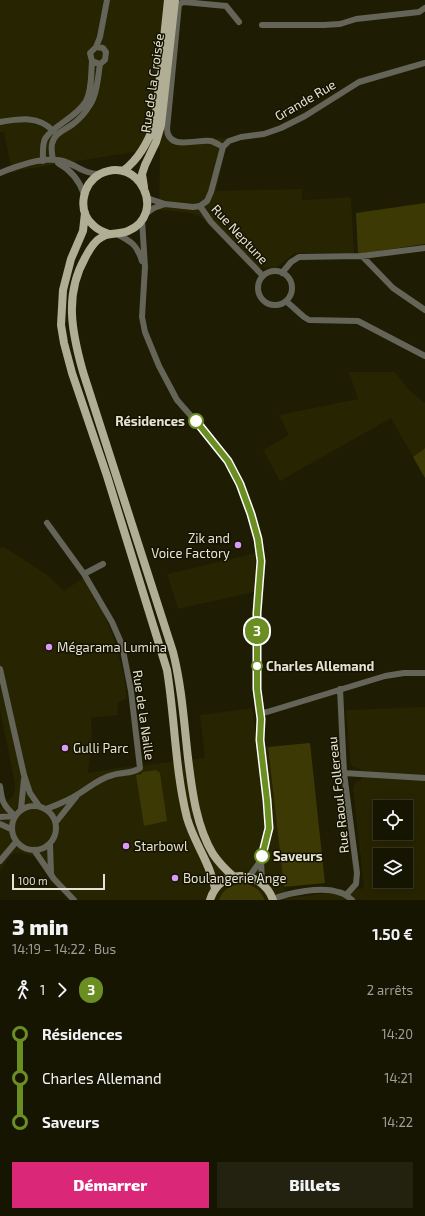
<!DOCTYPE html>
<html lang="fr">
<meta charset="utf-8">
<style>
:root{--surface:#161502;--page:#232211;--text:#f1f3f6;--muted:#9e9f99;--line:#353424;--accent:#db2777}
body{margin:0;font-family:"Exo 2",sans-serif;background:var(--page);color:var(--text);height:100vh;display:flex;flex-direction:column;font-size:15px;white-space:nowrap}
*{box-sizing:border-box;margin:0}
p{font-size:13px;color:var(--muted)}
.icon{flex:none;width:22px;height:22px;fill:none;stroke:currentColor;stroke-width:2;stroke-linecap:round;stroke-linejoin:round}
.map{position:relative;height:900px;overflow:hidden}
.drawer{display:flex;flex-direction:column;background:var(--surface);flex:1}
.drawer>*{flex:none}
.badge{padding:0 8px;border-radius:13px;font-size:14px;line-height:26px}
.controls{position:absolute;left:373px;top:800px;display:grid;gap:8px}
.controls a{display:grid;place-items:center;width:40px;height:40px;border-radius:0px;background:var(--surface);box-shadow:0 4px 16px #0002,0 0 0 1px var(--line);font-size:20px}
.scale{position:absolute;left:12px;bottom:10px;width:93px;box-sizing:border-box;padding-left:4px;border:2px solid #e5e4d4;border-top:0;font-size:11px;line-height:14px;white-space:nowrap;color:#e5e4d4;-webkit-text-stroke:3px #151300;paint-order:stroke}
.map>.badge{position:absolute;translate:-50% -50%;box-shadow:0 0 0 2px #fff}
.legs{display:flex;align-items:center;gap:6px;height:44px;padding:0 12px;font-size:13px}
.legs p{margin-inline-start:auto}
.overview{display:flex;align-items:center;justify-content:space-between;height:68px;padding:0 12px}
h1{font-size:22px;font-weight:800;line-height:30px}
.primary-button{display:flex;gap:8px;margin-top:auto;padding:8px 12px}
.primary-button a{flex:1;height:46px;border-radius:0px;background:var(--accent);color:#fff;font-size:16px;font-weight:800;line-height:46px;text-align:center}
.primary-button a+a{background:var(--page);color:var(--text)}
ul{padding:0 12px;list-style:none}
li{display:flex;align-items:center;gap:14px;height:44px;font-size:15px}
li i{display:grid;place-items:center;width:6px;height:100%;margin:0 5px;background:currentColor}
li i::after{content:'';width:10px;height:10px;margin:-5px;border:3px solid;border-radius:50%;background:var(--surface)}
li p{margin-inline-start:auto}
li:first-child i{background:linear-gradient(#0000 50%,currentColor 0)}
li:last-child i{background:linear-gradient(currentColor 50%,#0000 0)}
.map>svg:first-child{display:block}
.built{fill:#272401;fill-rule:evenodd}
.green{fill:#3d3905}
.lines{fill:none;stroke-linecap:round;stroke-linejoin:round}
.minor{stroke:#656458;stroke-width:6}
.major{stroke:#b0af95;stroke-width:8}
.line-1-casing{stroke:#fff;stroke-width:9}
.line-1{stroke:#6b8e23;stroke-width:6}
.stop-1-dot{fill:#fff;stroke:#6b8e23;stroke-width:2}
.poi-dot{fill:#da9af6;stroke:#151300;stroke-width:1.5}
.labels{text-anchor:middle;stroke-width:3;stroke-linejoin:round;paint-order:stroke}
.street-label{font-size:13px;fill:#e5e4d4;stroke:#151300}
.stop-label{font-size:13px;font-weight:bold;fill:#e5e4d4;stroke:#151300;text-anchor:start}
.poi-label{font-size:13px;fill:#e5e4d4;stroke:#151300;text-anchor:start}
</style>
<div class="map">
<svg width="425" height="900" viewBox="0 0 425 900">
<rect width="100%" height="100%" fill="#1e1c02"/>
<!-- built -->
<path class="built" d="M0,0h181l-14,140 61,-2 -12,53 86,-2v11l49,-3 3,56h-59l-19,15 -27,-1 -48,-50 -10,-4 -32,-3 1,-62 -139,22 -9,3 -8,-41h-4z
M349,372h46l15,19 15,12v45l-12,9 -22,-39 -111,63 -17,-31 26,-15 -10,-20 79,-16z
M4,547l42,27 18,17 19,-13 20,34 12,29 9,35 3,22 -10,5 1,12 -27,3 1,17 -4,38 31,-5 86,-10 -5,-43 52,-7 6,40 10,-1 16,140 4,11 76,-10 -11,-100 2,-5 6,-4v-9l-10,-5 -1,-4 -4,-51 79,-3v193h-356l-19,-19 -10,-19 -5,-5 -9,-3 -10,-1 -5,2 -11,16v-63l14,-13 1,-11 -15,-74v-162zM380,807h26v26h-26zM380,855h26v26h-26z
M256,553l-2,39 -76,17 -11,-35z"/>
<!-- green -->
<path class="green" d="M425,203v41l-67,10 -2,-41z
M425,448v30l-12,-21z
M310,743l15,140 -41,4 -16,-140z
M156,770l4,3 7,48 -23,5 -8,-51 6,-1v-2z
M242,883c11,2 18,6 23,17h-46c4,-11 12,-15 23,-17z"/>
<g class="lines">
<!-- minor -->
<path class="minor" d="M226,6l13,16
M262,25h62l16,-1 16,-5 63,-7 6,-4
M96,47l7,1 3,4 -1,8 -5,4 -8,-3 -2,-8 6,-6 4,-10 7,-37
M0,122c18,-3 39,-7 53,9
M223,147c-4,-2 -8,-5 -12,-6 -15,-2 -43,10 -44,-12l12,-125 5,-2 42,4
M53,160c-1,-5 -2,-11 -1,-16 2,-11 13,-14 21,-20 7,-5 12,-11 17,-19 7,-11 8,-28 10,-41
M43,161c0,-7 -1,-15 2,-22 7,-13 31,-21 41,-38 6,-11 5,-28 6,-40
M58,163c13,7 21,17 26,31
M0,173c17,-7 46,-17 63,-12 16,5 20,13 38,13
M147,198l18,6 28,3 7,-1 7,-5 4,-9 12,-45 6,-6 12,-4 23,-3 17,-6 24,-12 54,-34 66,-19
M200,206l11,16 52,54
M145,214l9,-6 11,-4
M142,220l3,47 -3,50 3,15 14,34 18,34 29,33 22,28 12,23 11,30 7,25 3,22 -4,52v76l4,30 -1,21 7,60 2,28 -8,32 -12,17
M117,234c15,8 20,11 25,27
M362,256l31,32 32,22
M258 288a17 17 0 1 1 34 0a17 17 0 1 1-34 0Z
M282,273l9,-11 8,-5 63,-1 63,-8
M286,301l18,16 5,3 49,1 67,35
M84,574l19,-10
M0,669l24,106 6,18 9,13
M340,689l4,84 13,100 -1,11 -10,11
M261,713l6,-1 118,-36 19,-3h21
M344,773l81,5
M0,786c2,16 3,19 15,30
M12 828a22 22 0 1 1 44 0a22 22 0 1 1-44 0Z
M21,809l3,-30
M46,809c11,-4 24,-9 34,-16 11,-7 20,-15 33,-18 9,-3 19,-1 27,-7l-9,-77 -9,-46 -10,-23 -28,-48 -37,-51
M0,817l14,-1
M56,822l20,-25
M0,824l11,5
M50,844l1,30
M34,850l20,29 20,21
M261,860l1,23
M0,861l16,-19
M273,899c16,-6 48,-13 65,-7 6,1 10,4 14,8"/>
<!-- major -->
<path class="major" d="M123,171c16,-12 24,-28 32,-47l13,-124
M144,187l-2,-13 3,-9 11,-23 5,-17 14,-125
M85,213l-2,18 -12,28 -8,31 -2,35 3,18 8,30 35,103 60,194c8,49 8,100 20,148 7,25 24,46 28,71
M109,234c-6,-2 -11,-4 -16,-9 -16,-14 -11,-41 7,-51 39,-20 68,40 28,57 -9,4 -18,1 -26,6 -8,4 -13,13 -17,21 -21,37 -13,75 -2,114l90,280c9,35 11,71 15,106 4,32 8,68 25,96 6,9 13,16 21,23
M210,900c10,-33 52,-31 63,0"/>
</g>
<g class="lines">
<!-- line-1 casing -->
<g class="line-1-casing">
<path id="line-1" d="M196,421l32,40 12,23 11,30 7,25 3,22 -4,52v76l4,30 -1,21 7,60 2,28 -7,28"/>
</g>
<!-- line-1 -->
<use href="#line-1" class="line-1"/>
</g>
<!-- markers -->
<g class="stop-1-dot">
<circle cx="196" cy="421" r="7"/>
<circle cx="257" cy="666" r="5"/>
<circle cx="262" cy="856" r="7"/>
</g>
<g class="poi-dot">
<circle cx="238" cy="545" r="4"/>
<circle cx="49" cy="647" r="4"/>
<circle cx="65" cy="748" r="4"/>
<circle cx="126" cy="846" r="4"/>
<circle cx="175" cy="878" r="4"/>
</g>
<g class="labels">
<!-- street labels -->
<g class="street-label">
<text transform="translate(152 83) rotate(-82)" y="5">Rue de la Croisée</text>
<text transform="translate(305 100) rotate(-30)" y="5">Grande Rue</text>
<text transform="translate(240 234) rotate(47)" y="5">Rue Neptune</text>
<text transform="translate(144 715) rotate(82)" y="5">Rue de la Naille</text>
<text transform="translate(338 795) rotate(-96)" y="5">Rue Raoul Follereau</text>
</g>
<!-- stop labels -->
<g class="stop-label">
<text x="185" y="426" text-anchor="end">Résidences</text>
<text x="266" y="671">Charles Allemand</text>
<text x="273" y="861">Saveurs</text>
</g>
<!-- poi labels -->
<g class="poi-label">
<text x="230" y="543" text-anchor="end">Zik and<tspan x="230" dy="15">Voice Factory</tspan></text>
<text x="57" y="652">Mégarama Lumina</text>
<text x="73" y="753">Gulli Parc</text>
<text x="134" y="851">Starbowl</text>
<text x="183" y="883">Boulangerie Ange</text>
</g>
</g>
</svg>
<div class="controls">
<a><svg class="icon" aria-label="locate" viewBox="0 0 24 24"><circle cx="12" cy="12" r="6"/><path d="M12 2v4M12 18v4M2 12h4M18 12h4"/></svg></a>
<a><svg class="icon" aria-label="layers" viewBox="0 0 24 24"><path d="M12 4l9 5-9 5-9-5zM3 14l9 5 9-5"/></svg></a>
</div>
<div class="scale">100 m</div>
<b class="badge" style="left:257px;top:631px;background:#6b8e23;color:#fff">3</b>
</div>
<section class="drawer">
<div class="overview"><div><h1>3 min</h1><p>14:19 – 14:22 · Bus</p></div><b>1.50 €</b></div>
<div class="legs"><svg class="icon" aria-label="walk" viewBox="0 0 24 24"><circle cx="13" cy="4" r="2"/><path d="M13 8l-2 6 4 7M11 14l-3 7M7 12l3-4h3l4 4"/></svg>1<svg class="icon" aria-label="forward" viewBox="0 0 24 24"><path d="M9 5l7 7-7 7"/></svg><b class="badge" style="background:#6b8e23;color:#fff">3</b><p>2 arrêts</p></div>
<ul>
<li><i style="color:#6b8e23"></i><b>Résidences</b><p>14:20</p></li>
<li><i style="color:#6b8e23"></i><span>Charles Allemand</span><p>14:21</p></li>
<li><i style="color:#6b8e23"></i><b>Saveurs</b><p>14:22</p></li>
</ul>
<div class="primary-button"><a>Démarrer</a><a>Billets</a></div>
</section>
